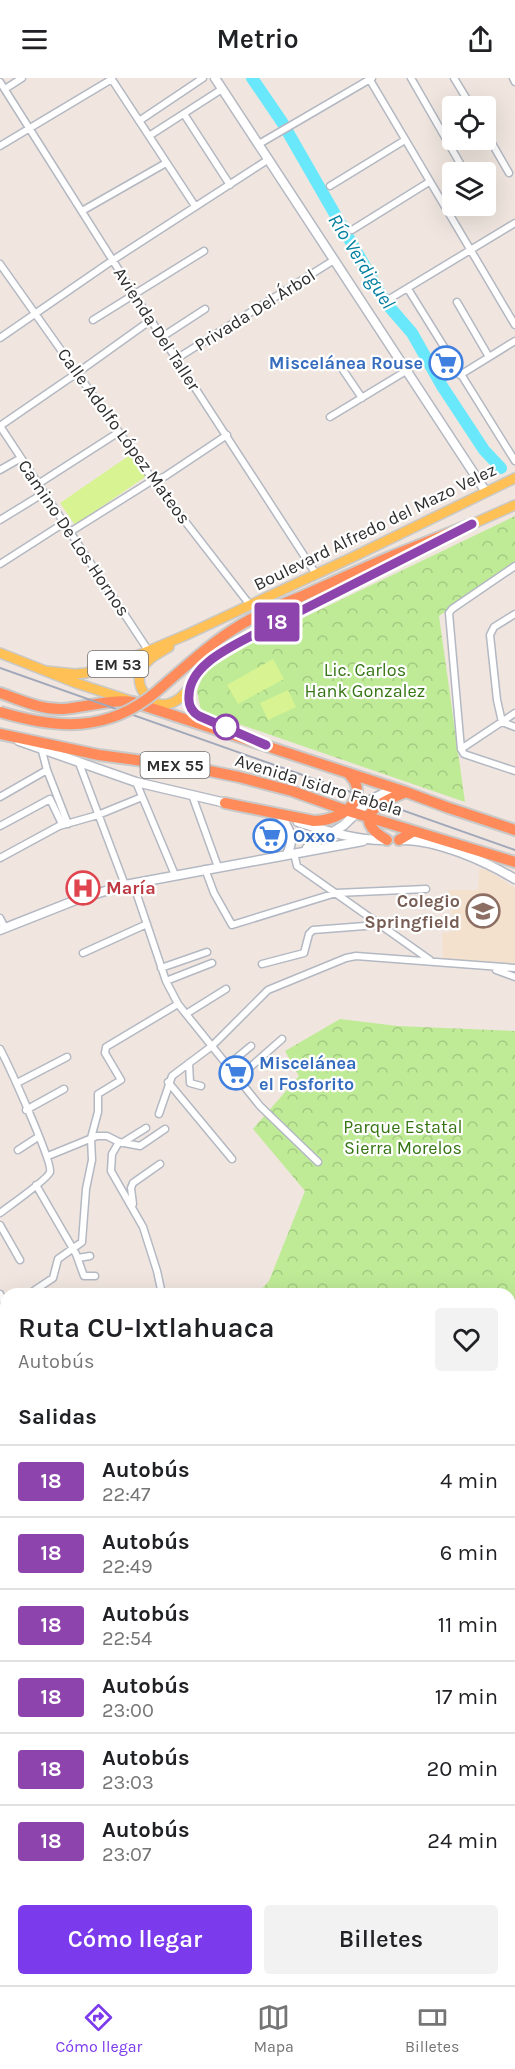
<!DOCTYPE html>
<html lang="es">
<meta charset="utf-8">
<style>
:root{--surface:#fff;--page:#f2f2f2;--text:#202124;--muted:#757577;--line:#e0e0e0;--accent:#7c3aed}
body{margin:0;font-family:Karla,sans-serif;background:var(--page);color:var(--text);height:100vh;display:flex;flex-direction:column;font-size:22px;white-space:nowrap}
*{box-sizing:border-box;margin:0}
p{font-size:20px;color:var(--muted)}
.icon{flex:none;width:33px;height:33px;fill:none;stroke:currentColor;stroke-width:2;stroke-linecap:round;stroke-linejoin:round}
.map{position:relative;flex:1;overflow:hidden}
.drawer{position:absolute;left:0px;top:1210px;width:516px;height:698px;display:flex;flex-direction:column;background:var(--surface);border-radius:18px 18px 0 0;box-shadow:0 6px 24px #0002}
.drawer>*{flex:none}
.badge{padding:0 12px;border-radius:4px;font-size:21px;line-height:39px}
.fabs{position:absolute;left:442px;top:18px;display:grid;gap:12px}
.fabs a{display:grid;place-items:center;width:54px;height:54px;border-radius:6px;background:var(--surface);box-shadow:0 6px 24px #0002;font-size:30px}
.map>.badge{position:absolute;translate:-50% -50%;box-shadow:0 0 0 3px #fff}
h2{padding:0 18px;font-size:22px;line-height:54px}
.round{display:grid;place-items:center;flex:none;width:63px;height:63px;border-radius:6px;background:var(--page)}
.overview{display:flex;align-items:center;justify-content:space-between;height:102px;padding:0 18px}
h1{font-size:28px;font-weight:600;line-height:45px}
.action{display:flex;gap:12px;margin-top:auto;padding:12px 18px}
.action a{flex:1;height:69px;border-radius:6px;background:var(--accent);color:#fff;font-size:24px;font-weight:600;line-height:69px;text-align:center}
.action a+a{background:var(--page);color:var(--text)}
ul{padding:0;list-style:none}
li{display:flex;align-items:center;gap:18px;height:72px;padding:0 18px;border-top:2px solid var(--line)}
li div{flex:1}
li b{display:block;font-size:22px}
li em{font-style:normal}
li .badge{min-width:66px;font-weight:700;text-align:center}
header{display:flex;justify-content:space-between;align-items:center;height:78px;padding:0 18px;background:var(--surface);font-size:27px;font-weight:600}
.tabs{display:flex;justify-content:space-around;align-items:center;height:84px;border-top:2px solid var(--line);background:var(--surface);font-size:16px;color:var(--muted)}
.tabs a{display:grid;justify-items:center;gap:3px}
.tabs .current{color:var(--accent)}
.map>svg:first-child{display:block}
.education{fill:#f3e1ce}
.park{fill:url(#park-crowns)}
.pitch{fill:#d7f392}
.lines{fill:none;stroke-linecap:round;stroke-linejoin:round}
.river{stroke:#69e8fb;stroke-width:12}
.street-casing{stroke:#b3b8c2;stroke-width:9}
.secondary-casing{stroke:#b3b8c2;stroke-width:11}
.primary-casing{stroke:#c9c9c9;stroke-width:12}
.highway-casing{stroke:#c9c9c9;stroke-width:14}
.street{stroke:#fff;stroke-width:6}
.secondary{stroke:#fff;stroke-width:8}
.primary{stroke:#ffc055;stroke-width:9}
.highway{stroke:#ff8b5b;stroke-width:10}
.rail{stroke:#a1a8ba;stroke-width:2}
.highway-bridge-casing{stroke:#c9c9c9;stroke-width:14;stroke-linecap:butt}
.highway-bridge{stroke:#ff8b5b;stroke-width:10}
.line-casing{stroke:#fff;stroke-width:14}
.line{stroke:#8e44ad;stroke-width:9}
.stop-dot{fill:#fff;stroke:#8e44ad;stroke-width:3}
.labels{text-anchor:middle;stroke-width:4.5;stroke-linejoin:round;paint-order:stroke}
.shield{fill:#fff;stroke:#6d6d6d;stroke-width:1.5}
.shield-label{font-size:16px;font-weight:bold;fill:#2e2e2e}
.street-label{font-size:18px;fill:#2e2e2e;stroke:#fff}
.shop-label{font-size:18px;font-weight:bold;fill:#366cbe;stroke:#fff;text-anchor:start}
.park-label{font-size:18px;fill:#357513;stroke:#fff}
.health-label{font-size:18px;font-weight:bold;fill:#be3a42;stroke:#fff;text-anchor:start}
.education-label{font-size:18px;font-weight:bold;fill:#785e54;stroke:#fff;text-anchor:end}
.water-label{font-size:20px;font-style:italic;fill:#027f9f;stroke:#fff}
</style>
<header><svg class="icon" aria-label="menu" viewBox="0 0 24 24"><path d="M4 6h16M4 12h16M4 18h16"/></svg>Metrio<svg class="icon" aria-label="share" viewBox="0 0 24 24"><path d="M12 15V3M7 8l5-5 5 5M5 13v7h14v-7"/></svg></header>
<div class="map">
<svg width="515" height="1907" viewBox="0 0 515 1907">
<defs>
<pattern id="park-crowns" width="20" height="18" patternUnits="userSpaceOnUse" patternTransform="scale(1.5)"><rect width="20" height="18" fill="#bfeb97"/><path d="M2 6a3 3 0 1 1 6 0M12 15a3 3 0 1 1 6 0" fill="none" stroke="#a4ca82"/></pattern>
</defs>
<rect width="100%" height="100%" fill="#f0e6df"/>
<!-- education -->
<path class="education" d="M479,791l8,1 28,18v77h-72l-1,-32 13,-2 -7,-41h30z"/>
<!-- park -->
<path class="park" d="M515,438v47l-76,53 26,186 -264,-91 -4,-20 5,-13 7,-9 44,-27z
M340,941l58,7 117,5v548l-5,5v-290h-253l12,-13 36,-90 -52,-62 46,-53 -14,-25z
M0,1769l3,5 3,1v127h303l1,2h13l4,3h-327z"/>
<!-- pitch -->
<path class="pitch" d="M130,377l18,20 -73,50 -15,-22z
M273,581l11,20 -46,25 -11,-19z
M288,612l8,17 -28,13 -8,-17z"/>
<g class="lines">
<!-- river -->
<path class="river" d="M252,0l30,44 104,181 26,30 30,53 42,64 17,18"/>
<!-- street casing -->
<g class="street-casing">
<path id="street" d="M111,0l84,128
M411,0l54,94
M454,0l17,28
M513,0l2,4
M370,2l145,245
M0,4l134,212 182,280
M5,11l17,-11
M184,36l46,71
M139,43l64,-43
M486,55l23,40
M149,58l73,-47
M259,66l113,-66
M0,68l112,-67
M330,108l75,-46
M82,133l84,-48
M352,152l77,-48
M0,186l153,216 97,125
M408,211l107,172
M391,220l124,-75
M457,224l32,55
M93,242l111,-69
M162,259l43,-28
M0,260l113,-78 156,-101
M176,281l158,-99
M341,289l21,31
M460,297l55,-34
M330,339l76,-46
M0,348l148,224
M0,348l77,-53 74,-53
M0,392l21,-12
M38,406l81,-52
M0,442l44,-27
M70,454l83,-52 11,-3 63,-42
M0,486l64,-41
M515,488l-63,43 -3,4 12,136 3,5 51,17
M515,536l-21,13 -4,8 7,65 5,22 13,5
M461,671l54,-36
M42,673l5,19 21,54
M79,685l46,122
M136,704l39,93
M192,717l26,72
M0,719l47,-27
M0,748l50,-27 12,25
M294,775l3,13 133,94
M0,780l59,-32 39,-11 44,-18
M205,791l9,24 18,32 104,-32 90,-4
M133,805l33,98 12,23 82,102 58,56
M0,840l5,10
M83,875l64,-29
M262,886l42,-11 5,-19 4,-4 65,-5
M161,890l46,-16
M496,892l19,7
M166,903l46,-18
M186,936l40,-25
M0,971c8,15 53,113 50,123 -2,7 -42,35 -50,41
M189,985l1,20 11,3
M228,987l23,-19
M238,1000l44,-39
M168,1004l64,77
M17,1005l50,-26
M26,1032l38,-21
M159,1036l13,-38 40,-30 56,-56 78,-32 10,-2 159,12
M119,1064l-7,12 -1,17 32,56 14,44 5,23
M122,1065l24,-15
M18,1072l20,-13
M48,1078l49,-20h10l12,6 21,4 25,-17
M36,1107l40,69 8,22h11
M133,1126l-2,-16 2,-5 27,-19
M0,1147l20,35
M78,1180l12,-2
M0,1216l4,8
M29,1216l24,-16 5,-19 24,-17 4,-53 6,-29 -1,-22 7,-26v-18l23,-14 -16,-27 1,-6 72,-43
M0,1266l6,-4
M0,1302l6,-4
M0,1429h6
M0,1450l6,5
M510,1548l5,-3
M0,1621l6,7
M510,1623l5,8
M510,1686l5,-4
M0,1733l6,-5
M510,1746l5,8
M510,1820l5,-1
M510,1871l5,-1
M219,1907l5,-5
M477,1907l7,-5"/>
</g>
<!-- secondary casing -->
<g class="secondary-casing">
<path id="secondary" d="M215,0l271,414
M19,663l117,41 94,22
M281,739c9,13 14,22 6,37
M298,744c29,9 59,19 90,18
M400,762c36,-1 85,21 115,39
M307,770l37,-23 26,-25 25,-12
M0,852l76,-30 49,-15 238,-44
M0,1376l6,13
M320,1902l7,5"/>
</g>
<!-- primary casing -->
<g class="primary-casing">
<path id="primary" d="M468,448l47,-21
M169,569c-10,6 -23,12 -28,24 -7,16 10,37 27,33 10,-2 16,-10 22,-17
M0,575l76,30 52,17
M46,593l29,3 11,-1 41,-13 59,-25 167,-78 162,-79
M236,654c-11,-5 -35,-11 -42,-19 -5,-5 -6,-12 -5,-18 1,-31 42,-48 66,-61l185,-93"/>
</g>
<!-- highway casing -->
<g class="highway-casing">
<path id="highway" d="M392,478l80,-32
M0,615c21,7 41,17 63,16 24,-2 46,-10 70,-7l273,90 43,16 66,22
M0,656l99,21 96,13 44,9 53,14 53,19 170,52
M225,725l89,18c16,0 44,-10 43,-31 0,-6 -5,-13 -9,-17
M387,762c-39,-23 -7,-38 19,-48
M399,762l15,-9"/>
</g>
<!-- street -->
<use href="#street" class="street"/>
<!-- secondary -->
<use href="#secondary" class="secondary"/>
<!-- primary -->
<use href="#primary" class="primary"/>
<!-- highway -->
<use href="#highway" class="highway"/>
<!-- rail -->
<path class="rail" d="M0,590l515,182"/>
<!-- highway-bridge casing -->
<g class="highway-bridge-casing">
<path id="highway-bridge" d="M0,634c57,17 107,21 156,-20 28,-24 54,-49 86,-68 18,-11 38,-19 58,-27 31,-14 61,-28 92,-41"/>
</g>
<!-- highway-bridge -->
<use href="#highway-bridge" class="highway-bridge"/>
</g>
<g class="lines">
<!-- line casing -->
<g class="line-casing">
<path id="line" d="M266,667l-67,-29c-8,-5 -11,-11 -10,-20 0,-31 42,-49 66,-62l217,-110"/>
</g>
<!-- line -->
<use href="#line" class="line"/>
</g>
<!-- icons -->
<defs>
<g id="supermarket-ring" transform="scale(1.725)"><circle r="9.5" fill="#fff" stroke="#3f7fe0" stroke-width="1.5"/><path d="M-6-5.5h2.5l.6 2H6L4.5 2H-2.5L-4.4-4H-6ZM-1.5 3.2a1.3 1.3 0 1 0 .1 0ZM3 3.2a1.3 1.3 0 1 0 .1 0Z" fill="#3f7fe0"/></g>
<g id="hospital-ring" transform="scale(1.725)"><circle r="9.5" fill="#fff" stroke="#e0444e" stroke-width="1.5"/><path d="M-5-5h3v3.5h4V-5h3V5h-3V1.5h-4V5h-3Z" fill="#e0444e"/></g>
<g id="university-ring" transform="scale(1.725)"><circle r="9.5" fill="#fff" stroke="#8d6e63" stroke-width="1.5"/><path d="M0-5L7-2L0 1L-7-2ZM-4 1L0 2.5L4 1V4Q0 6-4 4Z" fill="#8d6e63"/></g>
</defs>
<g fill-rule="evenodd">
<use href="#supermarket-ring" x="446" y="285"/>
<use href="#supermarket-ring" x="270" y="758"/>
<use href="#hospital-ring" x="83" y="810"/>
<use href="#university-ring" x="483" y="833"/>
<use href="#supermarket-ring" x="236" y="995"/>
</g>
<!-- markers -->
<circle class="stop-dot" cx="226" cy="649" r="12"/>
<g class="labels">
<!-- shield labels -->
<g class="shield">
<rect x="88" y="573" width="60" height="26" rx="4.5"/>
<rect x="140.5" y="674" width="69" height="26" rx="4.5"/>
</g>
<g class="shield-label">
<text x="118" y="592">EM 53</text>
<text x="175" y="693">MEX 55</text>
</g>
<!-- street labels -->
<g class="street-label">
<text transform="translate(255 232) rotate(-32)" y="6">Privada Del Árbol</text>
<text transform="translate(157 251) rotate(57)" y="6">Avienda Del Taller</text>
<text transform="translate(124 358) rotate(54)" y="6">Calle Adolfo López Mateos</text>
<text transform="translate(375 449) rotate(-26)" y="6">Boulevard Alfredo del Mazo Velez</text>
<text transform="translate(74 460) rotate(56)" y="6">Camino De Los Hornos</text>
<text transform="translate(319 707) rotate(17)" y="6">Avenida Isidro Fabela</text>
</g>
<!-- shop labels -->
<g class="shop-label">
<text x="423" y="291" text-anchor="end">Miscelánea Rouse</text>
<text x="293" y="764">Oxxo</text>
<text x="259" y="991">Miscelánea<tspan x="259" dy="21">el Fosforito</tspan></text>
</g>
<!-- park labels -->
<g class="park-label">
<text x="365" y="598">Lic. Carlos<tspan x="365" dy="21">Hank Gonzalez</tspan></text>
<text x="403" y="1055">Parque Estatal<tspan x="403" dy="21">Sierra Morelos</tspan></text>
</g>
<!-- health labels -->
<g class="health-label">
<text x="106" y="816">María</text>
</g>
<!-- education labels -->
<g class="education-label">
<text x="460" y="829">Colegio<tspan x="460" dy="21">Springfield</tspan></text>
</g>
<!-- water labels -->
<g class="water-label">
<text transform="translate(362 183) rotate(58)" y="7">Río Verdiguel</text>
</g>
</g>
</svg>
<div class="fabs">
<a><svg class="icon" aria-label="locate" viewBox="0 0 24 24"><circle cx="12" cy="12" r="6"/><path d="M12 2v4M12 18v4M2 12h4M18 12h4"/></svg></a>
<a><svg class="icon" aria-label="layers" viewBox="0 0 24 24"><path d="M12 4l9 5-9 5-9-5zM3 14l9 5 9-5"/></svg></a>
</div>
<b class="badge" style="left:277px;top:544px;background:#8e44ad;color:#fff">18</b>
<section class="drawer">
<div class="overview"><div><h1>Ruta CU-Ixtlahuaca</h1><p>Autobús</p></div><a class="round"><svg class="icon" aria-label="heart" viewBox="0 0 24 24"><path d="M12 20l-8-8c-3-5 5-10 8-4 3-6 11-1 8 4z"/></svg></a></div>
<h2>Salidas</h2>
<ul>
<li><span class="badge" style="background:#8e44ad;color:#fff">18</span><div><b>Autobús</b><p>22:47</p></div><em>4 min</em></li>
<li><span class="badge" style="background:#8e44ad;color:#fff">18</span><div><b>Autobús</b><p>22:49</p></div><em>6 min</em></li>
<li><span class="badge" style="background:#8e44ad;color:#fff">18</span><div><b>Autobús</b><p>22:54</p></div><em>11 min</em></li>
<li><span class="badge" style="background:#8e44ad;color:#fff">18</span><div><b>Autobús</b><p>23:00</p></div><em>17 min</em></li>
<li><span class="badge" style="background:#8e44ad;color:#fff">18</span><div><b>Autobús</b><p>23:03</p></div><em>20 min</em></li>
<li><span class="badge" style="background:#8e44ad;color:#fff">18</span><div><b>Autobús</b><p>23:07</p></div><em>24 min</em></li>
</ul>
<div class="action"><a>Cómo llegar</a><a>Billetes</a></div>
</section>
</div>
<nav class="tabs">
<a class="current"><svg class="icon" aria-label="directions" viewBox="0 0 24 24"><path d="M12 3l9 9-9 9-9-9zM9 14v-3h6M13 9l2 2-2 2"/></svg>Cómo llegar</a>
<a><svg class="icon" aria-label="map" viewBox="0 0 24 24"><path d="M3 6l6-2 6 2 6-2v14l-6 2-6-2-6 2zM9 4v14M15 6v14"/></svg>Mapa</a>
<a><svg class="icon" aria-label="tickets" viewBox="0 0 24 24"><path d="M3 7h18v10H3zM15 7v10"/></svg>Billetes</a>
</nav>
